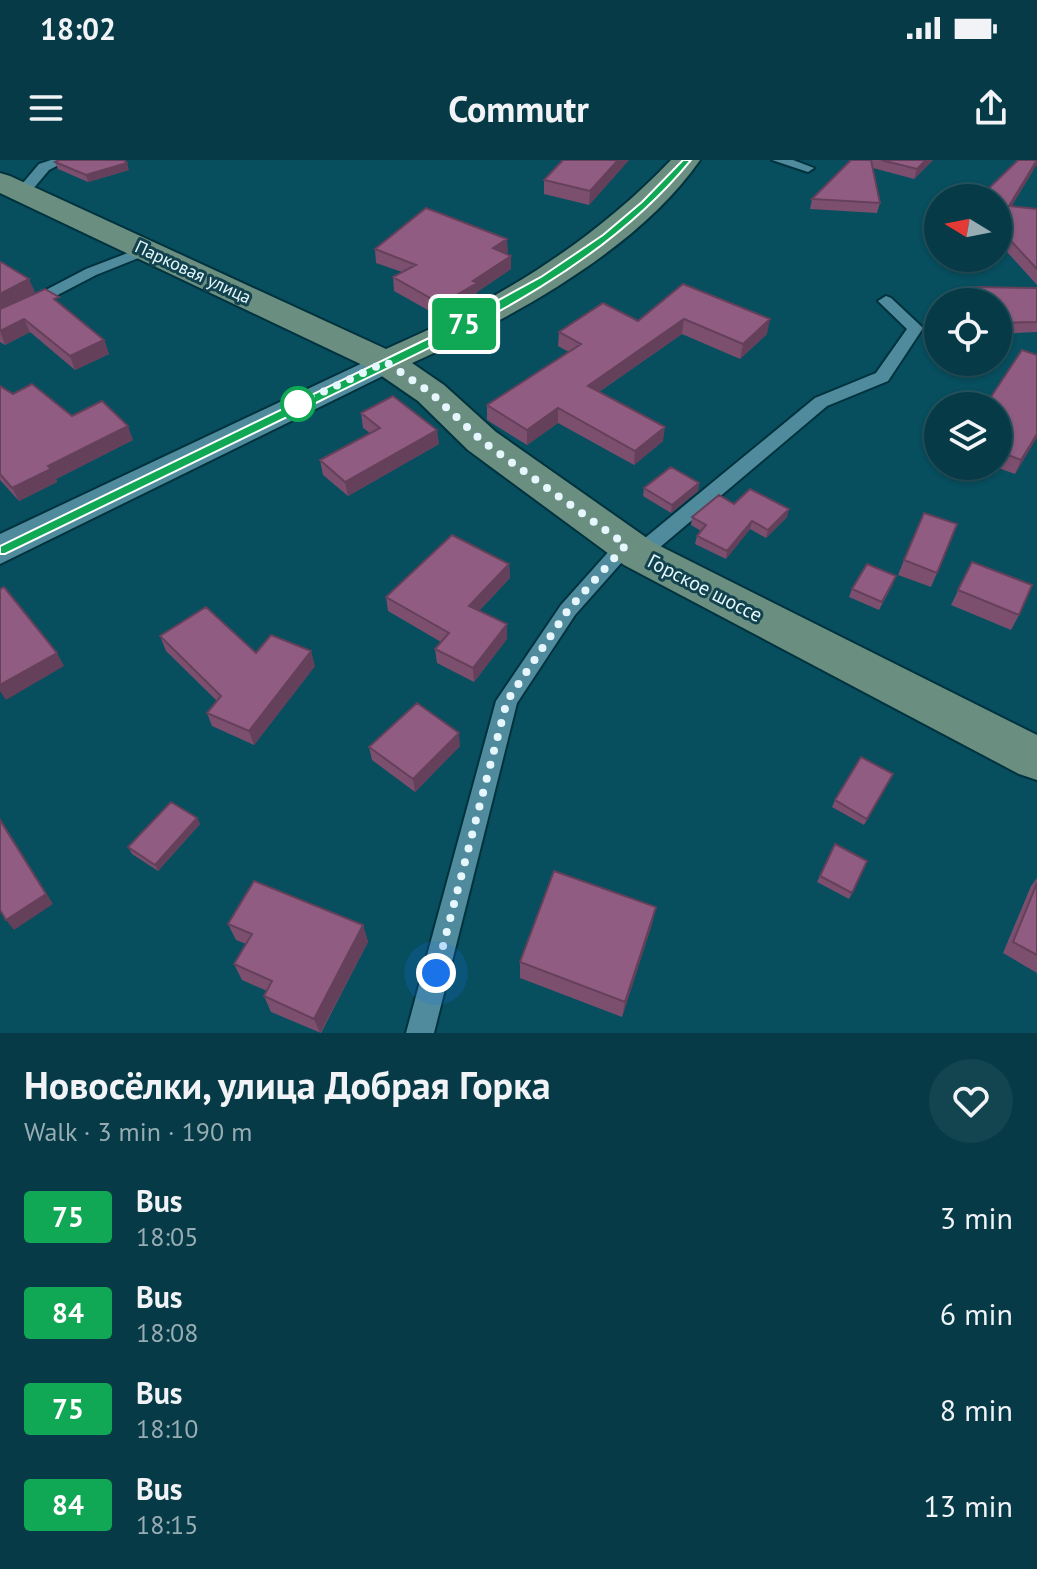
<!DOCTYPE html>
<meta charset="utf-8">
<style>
:root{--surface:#053a46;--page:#134551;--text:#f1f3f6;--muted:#97adb3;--line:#26545f}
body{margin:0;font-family:"PT Sans",sans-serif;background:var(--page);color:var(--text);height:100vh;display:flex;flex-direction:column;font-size:30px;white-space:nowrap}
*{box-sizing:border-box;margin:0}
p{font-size:26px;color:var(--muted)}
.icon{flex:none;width:44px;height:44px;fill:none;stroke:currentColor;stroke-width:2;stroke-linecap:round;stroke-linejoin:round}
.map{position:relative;height:873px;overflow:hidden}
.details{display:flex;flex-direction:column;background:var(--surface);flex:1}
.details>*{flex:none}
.badge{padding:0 16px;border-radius:6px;font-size:28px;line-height:52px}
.needle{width:52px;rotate:280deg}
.fabs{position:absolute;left:924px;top:24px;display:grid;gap:16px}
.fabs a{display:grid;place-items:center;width:88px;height:88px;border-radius:50%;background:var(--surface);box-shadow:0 2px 6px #0004,0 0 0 2px var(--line);font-size:40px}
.you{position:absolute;width:40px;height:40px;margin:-20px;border:6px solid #fff;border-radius:50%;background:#1a73e8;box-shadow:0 0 0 12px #1a73e833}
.map>.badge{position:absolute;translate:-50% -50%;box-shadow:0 0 0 4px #fff}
.round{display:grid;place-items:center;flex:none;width:84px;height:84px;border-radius:42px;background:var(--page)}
.headline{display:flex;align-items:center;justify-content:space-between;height:136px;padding:0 24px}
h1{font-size:38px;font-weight:600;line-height:60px}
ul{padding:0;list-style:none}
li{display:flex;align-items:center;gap:24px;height:96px;padding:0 24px}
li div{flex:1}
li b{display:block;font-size:30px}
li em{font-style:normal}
li .badge{min-width:88px;font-weight:700;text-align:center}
.status{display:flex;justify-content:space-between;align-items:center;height:56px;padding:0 40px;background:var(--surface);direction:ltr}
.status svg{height:22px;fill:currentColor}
header{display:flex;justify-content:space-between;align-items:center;height:104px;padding:0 24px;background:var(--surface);font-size:36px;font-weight:600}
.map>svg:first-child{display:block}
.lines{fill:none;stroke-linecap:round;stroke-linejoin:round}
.lane-casing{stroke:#00323e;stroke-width:4}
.street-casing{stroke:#00323e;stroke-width:4}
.secondary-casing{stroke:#00323e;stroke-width:4}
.lane{fill:#4f8b9c;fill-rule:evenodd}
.street{fill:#4f8b9c;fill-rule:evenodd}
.secondary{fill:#6a8f81;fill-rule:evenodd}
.wall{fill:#7c4f6f}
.shaded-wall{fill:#65405a}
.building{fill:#905c81;stroke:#65405a;stroke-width:2}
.line{fill:#10a855;stroke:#fff;stroke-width:2}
.walk{stroke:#e5f7fd;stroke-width:8;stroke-dasharray:0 14.4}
.stop-dot{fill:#fff;stroke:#10a855;stroke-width:4}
.labels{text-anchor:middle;stroke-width:6;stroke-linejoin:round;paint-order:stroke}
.far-street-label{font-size:18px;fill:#e5f7fd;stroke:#11424e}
.street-label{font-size:20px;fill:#e5f7fd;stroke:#11424e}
</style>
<div class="status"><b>18:02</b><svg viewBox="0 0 49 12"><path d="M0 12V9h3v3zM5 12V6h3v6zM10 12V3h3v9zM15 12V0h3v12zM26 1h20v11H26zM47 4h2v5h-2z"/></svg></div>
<header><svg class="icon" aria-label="menu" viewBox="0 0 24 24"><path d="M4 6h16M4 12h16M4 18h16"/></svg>Commutr<svg class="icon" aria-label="share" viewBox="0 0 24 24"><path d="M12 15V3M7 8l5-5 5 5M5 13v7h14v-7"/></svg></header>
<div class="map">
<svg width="1037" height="873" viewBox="0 0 1037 873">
<rect width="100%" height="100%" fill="#074e5e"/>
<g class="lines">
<!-- lane casing -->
<g class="lane-casing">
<path id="lane" d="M51,0h17l-19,10 -22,26h-10v-6l22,-26z
M772,0h21l21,8 -6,4z
M146,86l7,4 -2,3 -55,22 -96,50v-11l86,-45z
M886,136l5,2 32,30 -35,53 -61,25 -181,153h-14l-2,-6 -55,62 -58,88 -83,330h-28l90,-332 65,-96 58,-65h14l1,7 181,-149 61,-25 31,-44 -29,-28z"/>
</g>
<!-- street casing -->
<g class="street-casing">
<path id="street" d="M386,192l11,3 5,7 -5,7 -397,195v-30z"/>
</g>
<!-- secondary casing -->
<g class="secondary-casing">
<path id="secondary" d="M671,0h29c-62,90 -190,159 -288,203l32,22 52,47 158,111 383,192v45l-18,-6 -395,-209 -156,-115 -50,-49 -45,-31 -373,-177v-20l10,3 376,173c107,-46 204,-104 285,-189z"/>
</g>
<!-- lane -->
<use href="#lane" class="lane"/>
<!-- street -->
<use href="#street" class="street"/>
<!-- secondary -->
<use href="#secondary" class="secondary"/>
</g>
<!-- wall -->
<path class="wall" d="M629,0l-40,45 -45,-11v-14z
M851,0h82l-19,19 -41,-11 7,35 -3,10 -67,-4 2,-10z
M1037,0v4l-26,43 26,2v76l-39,-43v-44z
M55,2l74,8 -41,12 -30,-13z
M375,89l133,3 -3,1 6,16 -34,23v4l-35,22 -48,-27 -1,-14 9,-5 -26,-9z
M0,103l35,29 -15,8 43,6 41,34 5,14 -34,16 -45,-38 -25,13 -5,-3z
M683,124l84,50 -27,25 -58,-25 -83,58 64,49 -29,24 -76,-42 -31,22 -40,-25v-15l82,-53 -11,-6 1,-14 79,-11z
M969,127l68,1v44l-39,2v-32h-31l-2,-4z
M0,226l13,8 59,22 61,24 -77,39 1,3 -38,19 -19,-21z
M998,246l39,31 -22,37 -22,-8h5z
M361,253l78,31 -91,52 -25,-21 -3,-15 50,-27 -7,-5z
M699,323l-1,8 -27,22 -28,-17 1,-8z
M734,344l53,13 -21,21 -16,-9 -24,30 -31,-15 2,-8 4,-5 -10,-6 1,-8z
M904,400l33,13 -6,14 -33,-12z
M972,402l47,53 -8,15 -60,-25z
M509,404l1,14 -31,33 28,28 -33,43 -37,-19 -2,-14 6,-7 -53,-31 -2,-14z
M893,424l-14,26 -30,-13 3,-8z
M160,476l96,17 59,13 -61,79 -42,-19 -5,-13 10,-12 -51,-50z
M460,586l-45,46 -43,-32 -3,-13z
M893,614l-29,51 -32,-18 3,-7z
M197,658l3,6 -42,47 -26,-17 -4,-7z
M835,684l17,49 -3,6 -32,-17z
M1037,718v95l-34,-20 28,-67z
M656,747l-4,17 -30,93 -102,-39v-16z
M228,764l135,1 5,17 -47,91 -50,-21 -7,-16 3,-5 -25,-11 -8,-16 12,-20 -10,-4z"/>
<!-- shaded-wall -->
<path class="shaded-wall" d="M618,0h11l-40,45 1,-14z
M926,0h7l-19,19 3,-10z
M1037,1v3l-32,53 4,-11z
M127,3l2,7 -41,12 -2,-7z
M507,79l1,13 -15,9v-13z
M511,96v13l-34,23v4l-35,22 -1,-14 32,-23z
M29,119l6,13 -35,19v-17z
M24,159l6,13 -25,13 -5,-14z
M684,159l-2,15 -95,66 1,-14z
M770,159l-3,15 -27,25 3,-15z
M104,180l5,14 -34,16 -5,-14z
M558,248v15l-31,22v-15z
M128,266l5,14 -77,39 1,3 -38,19 -7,-13 36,-22z
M665,267l-2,14 -29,24 1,-14z
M437,270l2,14 -91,52 -3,-14z
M1037,274v3l-22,37 6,-14z
M699,323l-1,8 -27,22 1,-8z
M789,349l-2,8 -21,21 2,-8z
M752,361l-2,8 -24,30 1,-8z
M509,404l1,14 -40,42 -1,-14z
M507,464v15l-33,43 -1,-14z
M311,491l4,15 -61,79 -5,-14z
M57,493l7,13 -58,34 -6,-9v-6z
M459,573l1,13 -45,46 -2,-13z
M0,658l53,86 -39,26 -8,-10z
M197,658l3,6 -42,47 -3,-6z
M656,747l-4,17 -30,93 3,-15z
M363,765l5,17 -48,91 -6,-14z"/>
<!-- building -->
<path class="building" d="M59,0h65l3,3 -41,12 -31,-13z
M563,0h55l-28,31 -46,-11z
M851,0h20l9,43 -68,-4z
M881,0h45l-9,9z
M1018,0h19l-28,46 28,3v60l-39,-42v-29h-19z
M426,48l81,31 -14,9 18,8 -38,25 4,2 -36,21 -48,-27 23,-12 -41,-16z
M1,102l28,17 -29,15v-31z
M683,124l87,35 -27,25 -59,-25 -96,67 77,41 -30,24 -77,-43 -31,22 -40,-25 94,-61 -22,-12 44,-29 35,18z
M969,127l68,1v34l-39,1v-21h-22z
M45,129l14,8 -5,2 50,41 -34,16 -46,-37 -24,12v-22z
M1022,190l15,5v79l-16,26 -23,-9v-45h-13z
M32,224l40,32 30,-15 26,25 -80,40 3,3 -39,19 -12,-14v-88l13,8z
M393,236l44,34 -92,52 -25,-22 60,-32 -19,-15z
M671,307l28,16 -27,22 -28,-17z
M750,329l39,20 -21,21 -16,-9 -25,30 -30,-15 9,-11 -14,-8 27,-22 15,9z
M924,353l33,11 -20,49 -33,-13z
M452,375l57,29 -40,42 38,18 -34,44 -38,-19 14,-16 -63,-36z
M972,402l60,23 -13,30 -61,-25z
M867,404l29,12 -14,26 -30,-13z
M4,427l53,66 -57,32v-96z
M206,447l50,46 15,-18 40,16 -62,80 -42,-18 14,-17 -61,-60z
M417,543l42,30 -46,46 -44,-32z
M861,597l32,17 -26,45 -32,-19z
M171,642l26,16 -42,47 -27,-18z
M0,660l46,74 -40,26 -6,-10z
M835,684l32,17 -15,32 -32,-17z
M554,711l102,36 -31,95 -105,-40z
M254,721l109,44 -49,94 -50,-23 8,-15 -38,-17 18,-30 -24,-10z
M1037,723v72l-24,-13z"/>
<!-- line -->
<path class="line" d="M683,0h8c-94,115 -238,176 -369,240 -105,51 -211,102 -317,154h-5v-8l429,-208 112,-61 62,-42 39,-33z"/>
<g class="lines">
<!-- walk -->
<path class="walk" d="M298,244l88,-42 45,31 51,48 144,104 -58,65 -61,91 -71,272"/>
</g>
<!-- markers -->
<circle class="stop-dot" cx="298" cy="244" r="16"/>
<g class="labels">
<!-- far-street labels -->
<g class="far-street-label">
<text transform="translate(193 112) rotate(25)" y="6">Парковая улица</text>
</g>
<!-- street labels -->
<g class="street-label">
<text transform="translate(705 428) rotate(27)" y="7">Горское шоссе</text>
</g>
</g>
</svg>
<div class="fabs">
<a><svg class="needle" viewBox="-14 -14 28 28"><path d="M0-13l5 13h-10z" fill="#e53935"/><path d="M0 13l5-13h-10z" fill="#97adb3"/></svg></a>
<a><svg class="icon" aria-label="locate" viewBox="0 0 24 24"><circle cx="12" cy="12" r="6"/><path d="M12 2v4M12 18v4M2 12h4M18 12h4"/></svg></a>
<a><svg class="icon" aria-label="layers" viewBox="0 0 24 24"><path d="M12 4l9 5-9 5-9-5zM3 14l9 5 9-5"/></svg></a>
</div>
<div class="you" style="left:436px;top:813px"></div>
<b class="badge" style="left:464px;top:164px;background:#10a855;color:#fff">75</b>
</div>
<section class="details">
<div class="headline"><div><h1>Новосёлки, улица Добрая Горка</h1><p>Walk · 3 min · 190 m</p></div><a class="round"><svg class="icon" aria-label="heart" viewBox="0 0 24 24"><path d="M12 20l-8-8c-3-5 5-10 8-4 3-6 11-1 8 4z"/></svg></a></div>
<ul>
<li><span class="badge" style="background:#10a855;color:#fff">75</span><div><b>Bus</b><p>18:05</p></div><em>3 min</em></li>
<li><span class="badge" style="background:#10a855;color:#fff">84</span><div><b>Bus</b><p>18:08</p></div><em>6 min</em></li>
<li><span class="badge" style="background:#10a855;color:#fff">75</span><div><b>Bus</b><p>18:10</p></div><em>8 min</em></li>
<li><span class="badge" style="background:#10a855;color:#fff">84</span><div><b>Bus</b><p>18:15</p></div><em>13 min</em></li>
</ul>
</section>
